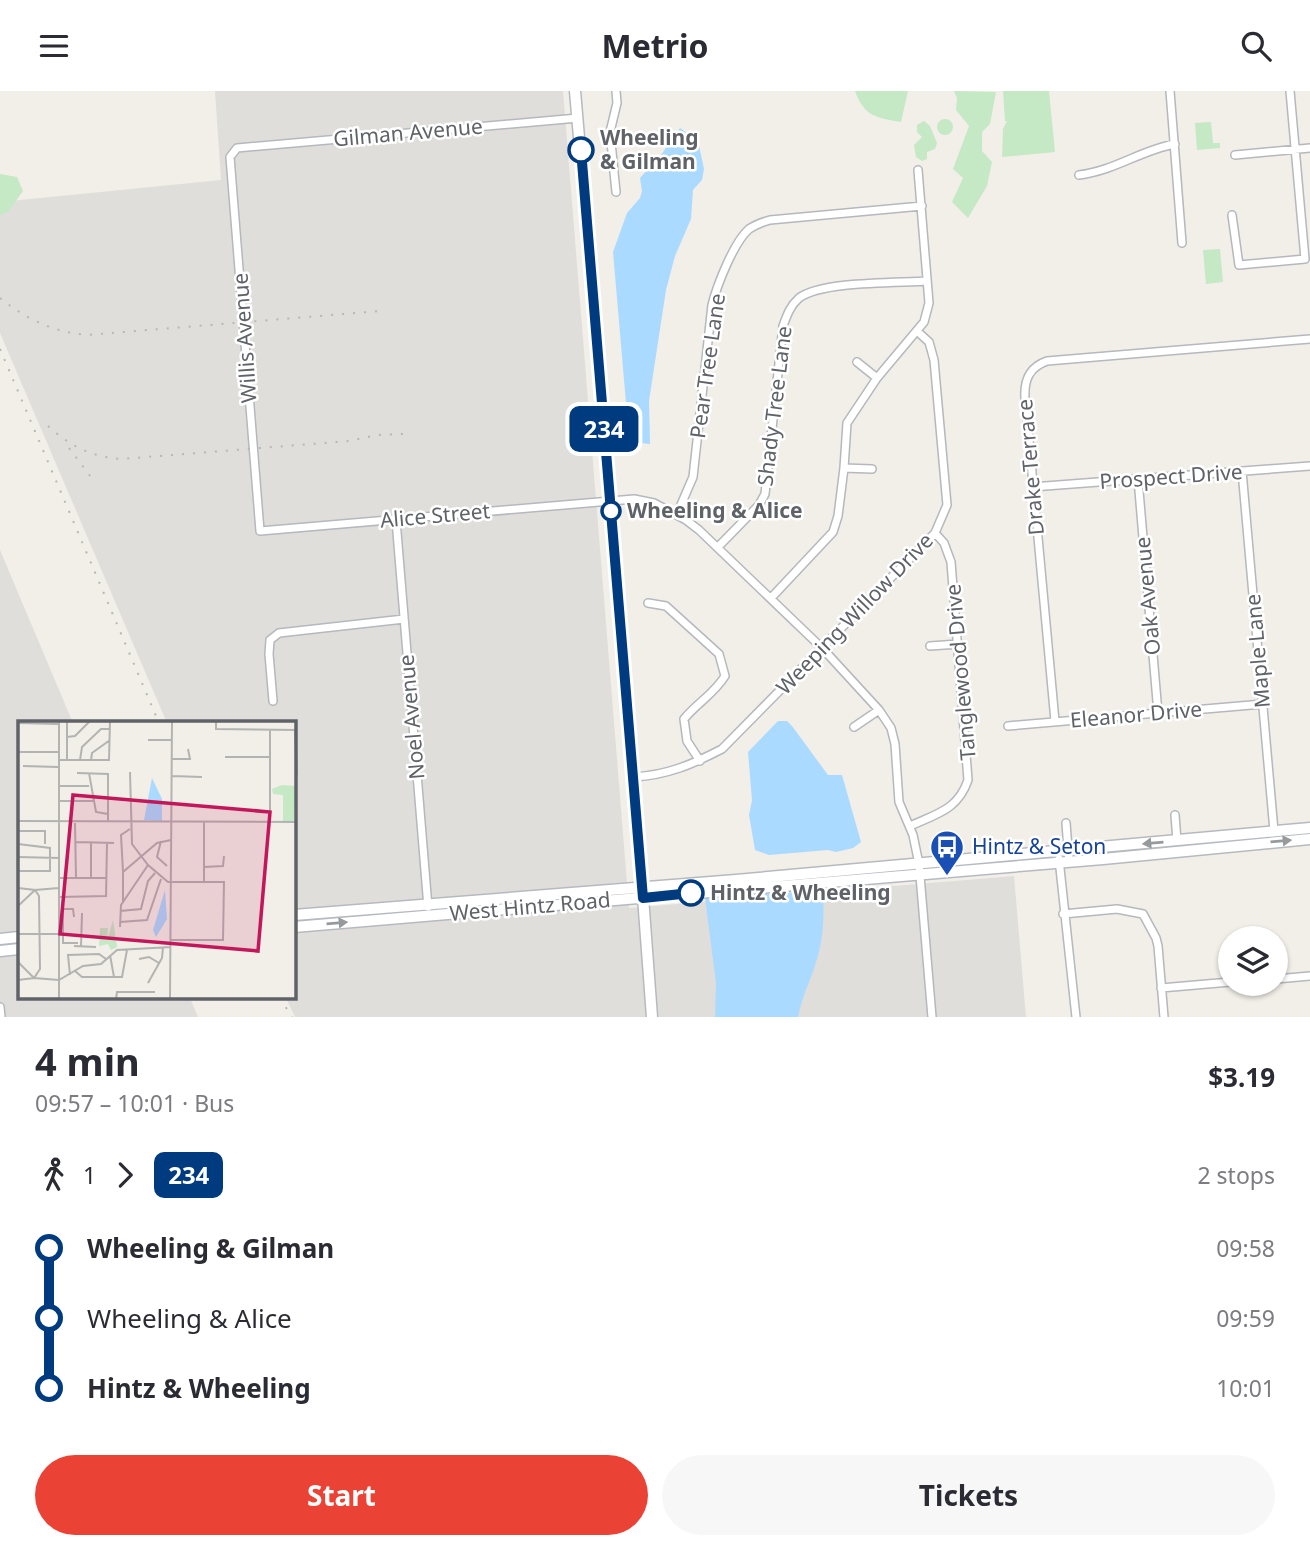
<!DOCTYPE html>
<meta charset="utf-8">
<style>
:root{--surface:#fff;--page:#f7f7f7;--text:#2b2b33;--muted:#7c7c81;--accent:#ea4335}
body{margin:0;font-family:"Noto Sans",sans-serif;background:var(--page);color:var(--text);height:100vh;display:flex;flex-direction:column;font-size:26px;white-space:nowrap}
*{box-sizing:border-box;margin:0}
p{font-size:23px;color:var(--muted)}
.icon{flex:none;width:38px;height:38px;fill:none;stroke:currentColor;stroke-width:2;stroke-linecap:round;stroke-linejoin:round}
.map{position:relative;height:926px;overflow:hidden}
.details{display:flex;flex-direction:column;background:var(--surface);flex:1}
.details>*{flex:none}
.badge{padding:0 14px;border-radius:10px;font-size:24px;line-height:46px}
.fabs{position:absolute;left:1218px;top:835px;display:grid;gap:14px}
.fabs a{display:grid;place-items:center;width:70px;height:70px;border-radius:50%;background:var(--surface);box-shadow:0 2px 5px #0004;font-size:35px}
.map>.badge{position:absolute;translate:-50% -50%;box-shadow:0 0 0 4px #fff}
.legs{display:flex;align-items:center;gap:10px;height:77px;padding:0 35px;font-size:23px}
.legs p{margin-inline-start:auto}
.overview{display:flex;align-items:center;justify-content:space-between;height:119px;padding:0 35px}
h1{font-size:38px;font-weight:700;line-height:52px}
.cta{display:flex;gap:14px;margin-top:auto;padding:14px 35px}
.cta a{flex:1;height:80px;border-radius:42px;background:var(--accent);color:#fff;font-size:28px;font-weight:700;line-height:80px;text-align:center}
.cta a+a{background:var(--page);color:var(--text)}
ul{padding:0 35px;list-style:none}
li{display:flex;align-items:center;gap:24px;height:70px;font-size:26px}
li i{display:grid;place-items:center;width:10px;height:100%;margin:0 9px;background:currentColor}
li i::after{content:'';width:18px;height:18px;margin:-9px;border:5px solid;border-radius:50%;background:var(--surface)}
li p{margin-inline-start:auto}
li:first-child i{background:linear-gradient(#0000 50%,currentColor 0)}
li:last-child i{background:linear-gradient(currentColor 50%,#0000 0)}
header{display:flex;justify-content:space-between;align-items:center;height:91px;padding:0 35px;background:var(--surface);font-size:32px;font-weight:700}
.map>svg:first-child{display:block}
.industrial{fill:#e0deda}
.green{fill:#c5e8c5}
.water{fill:#aadaff}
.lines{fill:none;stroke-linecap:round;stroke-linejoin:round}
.street-casing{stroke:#b5b8bc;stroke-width:10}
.secondary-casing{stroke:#b6babf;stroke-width:13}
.street{stroke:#fff;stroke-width:7}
.secondary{stroke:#fff;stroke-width:10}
.rail{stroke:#b6b7b8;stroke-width:2;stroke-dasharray:2 9;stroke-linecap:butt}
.oneway{fill:#979a9d}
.line-1-casing{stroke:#fff;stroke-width:16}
.line-1{stroke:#003b80;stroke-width:10}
.stop-1-dot{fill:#fff;stroke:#003b80;stroke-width:3.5}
.labels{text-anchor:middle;stroke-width:5;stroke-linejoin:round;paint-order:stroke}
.street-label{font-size:21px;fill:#5f6368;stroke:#fff}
.stop-label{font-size:21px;font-weight:bold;fill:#5f6368;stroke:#fff;text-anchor:start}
.transit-label{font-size:21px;fill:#164399;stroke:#fff;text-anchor:start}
.inset-road{fill:none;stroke:#b3b3b1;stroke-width:2}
.view{fill:#c2185b;fill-opacity:0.15;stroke:#c2185b;stroke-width:3.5}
.inset-edge{fill:none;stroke:#5f6368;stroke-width:3.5}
</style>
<header><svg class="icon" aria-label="menu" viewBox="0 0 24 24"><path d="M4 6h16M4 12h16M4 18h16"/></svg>Metrio<svg class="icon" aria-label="search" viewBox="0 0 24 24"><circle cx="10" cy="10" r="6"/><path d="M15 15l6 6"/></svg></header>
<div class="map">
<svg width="1310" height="926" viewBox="0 0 1310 926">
<rect width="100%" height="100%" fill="#f1efe8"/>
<!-- industrial -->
<path class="industrial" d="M215,0h348l66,817 385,-32 12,141h-731l-9,-19h8v-275h-127l-167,-390v-131l221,-22z
M0,459l73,173h-54v275h171l8,19h-198z"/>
<!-- green -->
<path class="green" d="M855,0h53l-7,31c-25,-4 -37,-6 -46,-31z
M954,0l42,1 -6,32 -8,8v19l10,11 -5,24 -19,32 -16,-16 11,-24 -10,-9 16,-43 -13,-16 1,-12z
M1003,0h46l6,61 -53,5 1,-28 4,-8h-2z
M937 36a8 8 0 1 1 16 0a8 8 0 1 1-16 0Z
M924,30l6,5 7,17 -2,6 -8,3v7l-5,2 -6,-4 -2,-12 8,-8 -5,-5v-7z
M1211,31l2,21h7v5l-23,2 -2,-27z
M0,83l17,3 6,14 -15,21 -8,3z
M1220,158l3,33 -17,2 -3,-34z"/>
<!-- water -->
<path class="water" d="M680,37l18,13 6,28 -2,11 -9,10 -2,29 -16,37 -9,34 -17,111 1,43 -10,-1 -6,-4 -6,-13 -15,-174 14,-39 13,-15 2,-7 -2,-13 21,-23z
M778,630h9l5,5 36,49h14l19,67 -8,6 -17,4 -8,-2 -59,5 -14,-5 -6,-35 3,-15 -4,-48z
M823,799c1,22 1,45 -5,65 -5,21 -16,40 -20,62h-83l1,-34 -11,-85z"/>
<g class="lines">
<!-- street casing -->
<g class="street-casing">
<path id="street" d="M1170,0l12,152
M578,27l-341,30 -7,9 30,374 374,-32 20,4 32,17 13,10 124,119 56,61 12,18 4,16 4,58 14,33 6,29 13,153
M1235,64l75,-7
M1079,84c35,-4 62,-25 96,-31
M616,101l-6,-60 7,-29 -1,-12
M1232,124l7,50 66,-6 -15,-168
M857,271l20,16
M844,377l28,1
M1242,380l32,360
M1138,388l20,234
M1032,396l278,-21
M677,423l16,-37 19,-172c5,-20 22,-63 37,-76 6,-4 14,-7 21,-9l152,-14
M396,429l32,387
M718,456l41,-42 6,-11 18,-168c4,-11 7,-20 16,-28 23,-17 98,-15 128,-17
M771,507l62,-66 5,-16 6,-48 3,-45 30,-45 47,-56 5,-19 -11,-133
M648,512l18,3 53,48 6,22c-11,18 -28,27 -41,43l3,22 13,20
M930,555l28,-2
M273,610l-4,-47 1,-14 9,-7 125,-14
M1055,630l-30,-324c-1,-18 5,-30 22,-36l263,-22
M1008,635l255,-22
M854,636l25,-17
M634,686c34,-2 59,-13 88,-28l213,-216 12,-28 -13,-145 -5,-18 -11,-10
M1175,724l2,26
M1066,732l3,39
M910,735c26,-12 48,-16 58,-46l-17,-218 -7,-19 -9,-10
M1059,768l17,158
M1063,823l54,-5 26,5 13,24 2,8 6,71
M1276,888l34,-3
M1161,897l69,-6
M0,916l1,10"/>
</g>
<!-- secondary casing -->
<g class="secondary-casing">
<path id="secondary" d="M575,0l59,686 18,240
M294,824l442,-35 574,-52
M294,836l809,-68 207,-20
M0,848l19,-2
M0,860l19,-2"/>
</g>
<!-- street -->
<use href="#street" class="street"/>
<!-- secondary -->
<use href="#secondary" class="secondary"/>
<!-- rail -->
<path class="rail" d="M0,207c26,21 53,34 87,37l293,-24
M0,258l159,374
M48,335c22,20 44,31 73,33l228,-18 28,-6 27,-1
M69,357l22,29
M280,907l12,19"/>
</g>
<!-- one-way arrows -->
<defs><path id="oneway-solid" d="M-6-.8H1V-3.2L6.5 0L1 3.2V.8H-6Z" transform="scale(1.75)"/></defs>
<g class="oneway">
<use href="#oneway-solid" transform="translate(1281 750) rotate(-5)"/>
<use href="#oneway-solid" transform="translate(1153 752) rotate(175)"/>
<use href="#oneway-solid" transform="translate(337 832) rotate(-5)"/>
</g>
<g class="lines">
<!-- line-1 casing -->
<g class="line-1-casing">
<path id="line-1" d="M581,59l62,748 48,-5"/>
</g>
<!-- line-1 -->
<use href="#line-1" class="line-1"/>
</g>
<!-- icons -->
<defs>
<g id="bus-pin" transform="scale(1.75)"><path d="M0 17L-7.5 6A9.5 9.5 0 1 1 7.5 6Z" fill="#1a4fb4" stroke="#fff"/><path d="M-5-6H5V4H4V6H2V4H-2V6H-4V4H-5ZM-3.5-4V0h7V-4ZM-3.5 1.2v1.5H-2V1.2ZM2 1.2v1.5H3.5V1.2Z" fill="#fff"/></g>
</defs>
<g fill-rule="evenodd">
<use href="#bus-pin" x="947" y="756"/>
</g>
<!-- markers -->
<g class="stop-1-dot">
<circle cx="581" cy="59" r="12"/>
<circle cx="611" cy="420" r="9"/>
<circle cx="691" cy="802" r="12"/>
</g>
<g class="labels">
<!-- street labels -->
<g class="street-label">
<text transform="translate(408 42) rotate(-5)" y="7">Gilman Avenue</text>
<text transform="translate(245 247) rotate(-94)" y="7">Willis Avenue</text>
<text transform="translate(708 275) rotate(-82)" y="7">Pear Tree Lane</text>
<text transform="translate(775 315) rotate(-83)" y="7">Shady Tree Lane</text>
<text transform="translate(1031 376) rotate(-95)" y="7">Drake Terrace</text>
<text transform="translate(1171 386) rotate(-4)" y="7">Prospect Drive</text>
<text transform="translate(435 425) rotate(-5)" y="7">Alice Street</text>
<text transform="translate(1148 505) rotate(-95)" y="7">Oak Avenue</text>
<text transform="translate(855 523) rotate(-46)" y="7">Weeping Willow Drive</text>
<text transform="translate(1258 560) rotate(-95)" y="7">Maple Lane</text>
<text transform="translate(961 581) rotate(-95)" y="7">Tanglewood Drive</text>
<text transform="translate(1136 624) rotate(-5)" y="7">Eleanor Drive</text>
<text transform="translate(412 626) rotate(-95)" y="7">Noel Avenue</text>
<text transform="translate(530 816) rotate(-5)" y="7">West Hintz Road</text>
</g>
<!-- stop labels -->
<g class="stop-label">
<text x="600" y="54">Wheeling<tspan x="600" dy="24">&amp; Gilman</tspan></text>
<text x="627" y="427">Wheeling &amp; Alice</text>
<text x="710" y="809">Hintz &amp; Wheeling</text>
</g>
<!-- transit labels -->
<g class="transit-label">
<text x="972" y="763">Hintz &amp; Seton</text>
</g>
</g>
<!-- overview -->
<g transform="translate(18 630)">
<rect width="278" height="278" fill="#f1efe8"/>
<path d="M264,64l14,1 -2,35h-11v-26l-10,-1 -1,-5zM95,199l4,27 -6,3 -3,-6 -9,2 1,-18h8l-1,13z" fill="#c5e8c5"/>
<path d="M134,57l10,21v22l-18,-1zM147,169l2,29 -11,18 -3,-7z" fill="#aadaff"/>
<path class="inset-road" d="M198,0v8l81,1M0,2l40,1M277,9l2,45M49,16l8,-1 15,-15M130,19h23M0,31h40M207,36h45M154,38h18l-2,-10M41,39h50l1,-39M49,39v-39M62,39l2,-13 19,-18h9M73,39l1,-7 18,-13M5,45l35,1M112,51l2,72 16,21 20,17h56l-1,58h-52M59,52l31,1v48M71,52l7,39 12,2M154,55l30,1M41,65h30M41,80h36M0,100l279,1M252,101v-93M57,102l1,55M0,110h27v13M143,120l-4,16 10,9M58,121l38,1M0,123l32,4v23h-32M0,136l41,1M186,146l19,-1 1,-10M105,151l-2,-37 9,-6M42,157h47M73,157v-35M186,161v-60M0,167l17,2 4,6 1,73 -6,9 -16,2M42,176l46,-1 1,-53M105,182v-31l34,-29 14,-3M0,185l17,-16 24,-2M102,190l21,-2 7,-28 7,-8M56,196l-1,-8h-10v34h15M102,201l27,-2 14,-41M102,206l1,-22 27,-40M0,213h41M56,225l22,1M63,226l1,-34M92,234l4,22M121,238l10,-2 10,6M0,241l16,16 25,2 24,-14 18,-2 16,-14 54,-3M57,250l7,6h40l5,-27M52,254l-2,-20 31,-1 7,5M130,262l14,-25 1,-11M41,278h57M41,278v-278M98,278l1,-7h38M152,278l2,-278"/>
<path class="view" d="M55,74l197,17 -12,139 -198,-17z"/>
<rect width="278" height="278" class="inset-edge"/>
</g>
</svg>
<div class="fabs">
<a><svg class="icon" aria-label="layers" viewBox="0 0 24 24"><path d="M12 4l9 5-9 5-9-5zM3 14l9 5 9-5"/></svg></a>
</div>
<b class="badge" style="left:604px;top:338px;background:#003b80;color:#fff">234</b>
</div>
<section class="details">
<div class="overview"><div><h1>4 min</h1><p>09:57 – 10:01 · Bus</p></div><b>$3.19</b></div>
<div class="legs"><svg class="icon" aria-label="walk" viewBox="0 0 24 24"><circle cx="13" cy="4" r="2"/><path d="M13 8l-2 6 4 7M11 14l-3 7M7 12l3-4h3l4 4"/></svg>1<svg class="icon" aria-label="forward" viewBox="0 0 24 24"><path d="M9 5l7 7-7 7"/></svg><b class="badge" style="background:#003b80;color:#fff">234</b><p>2 stops</p></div>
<ul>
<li><i style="color:#003b80"></i><b>Wheeling &amp; Gilman</b><p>09:58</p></li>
<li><i style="color:#003b80"></i><span>Wheeling &amp; Alice</span><p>09:59</p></li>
<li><i style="color:#003b80"></i><b>Hintz &amp; Wheeling</b><p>10:01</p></li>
</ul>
<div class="cta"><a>Start</a><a>Tickets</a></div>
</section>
